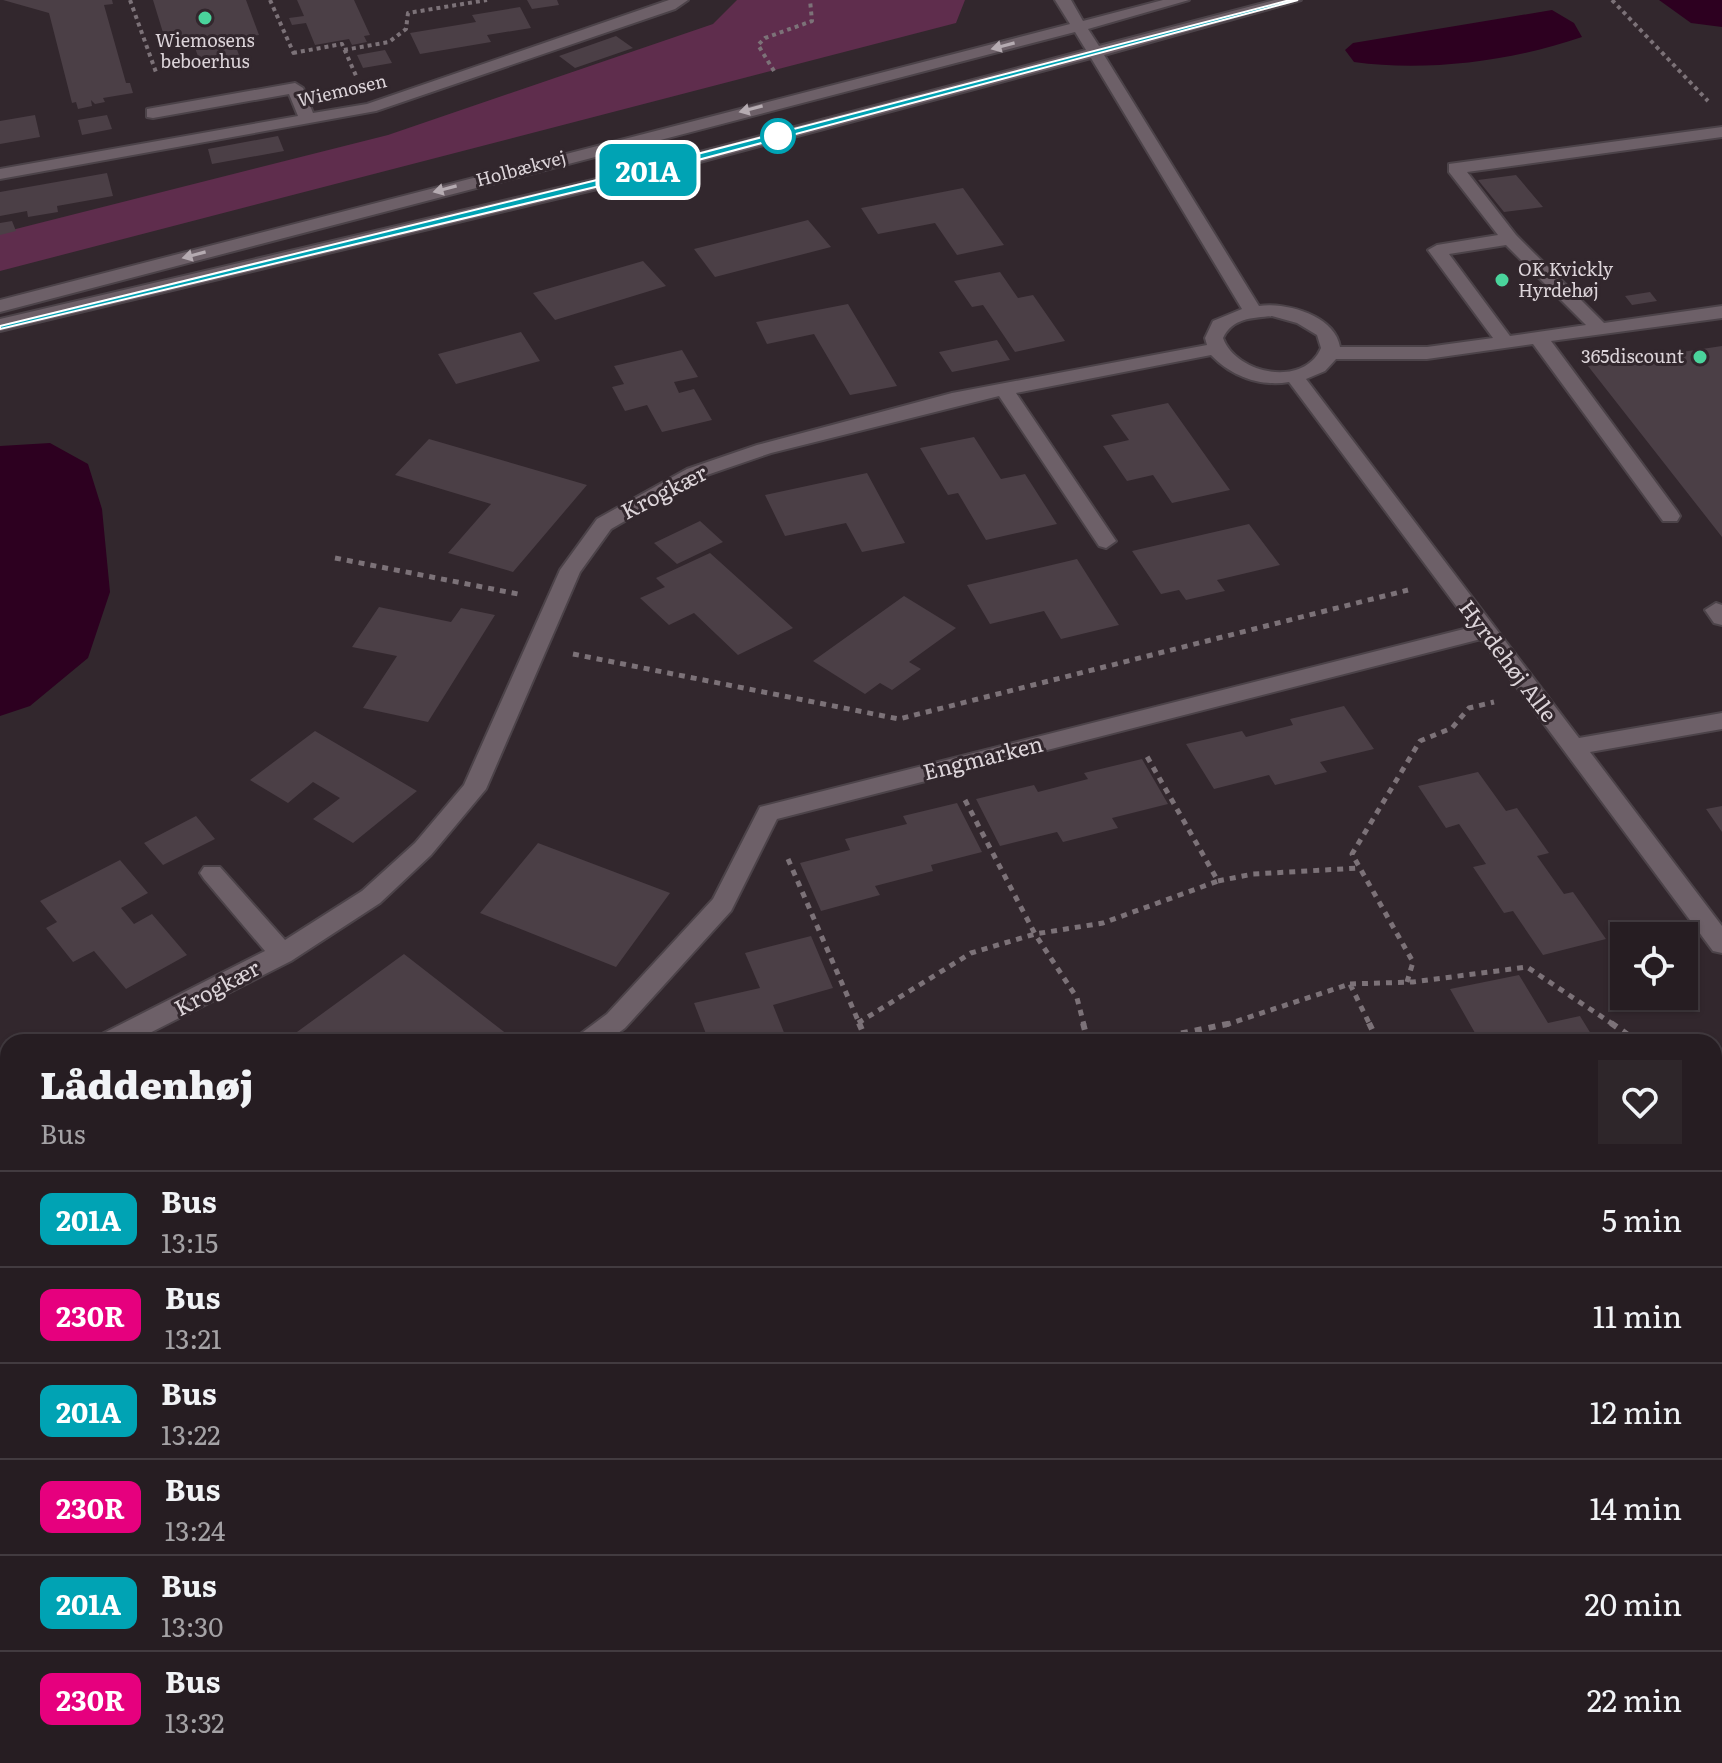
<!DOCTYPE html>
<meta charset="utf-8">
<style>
:root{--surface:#261d22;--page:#2e262a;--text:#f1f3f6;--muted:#a4a2a5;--line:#423b40}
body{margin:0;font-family:Literata,serif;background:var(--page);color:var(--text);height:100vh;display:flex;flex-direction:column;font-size:30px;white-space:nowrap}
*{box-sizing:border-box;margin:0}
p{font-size:26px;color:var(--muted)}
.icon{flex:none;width:44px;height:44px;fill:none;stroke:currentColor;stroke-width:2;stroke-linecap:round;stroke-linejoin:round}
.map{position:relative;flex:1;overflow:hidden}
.side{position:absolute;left:0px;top:1034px;width:1722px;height:730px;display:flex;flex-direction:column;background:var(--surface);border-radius:24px 24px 0 0;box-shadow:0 2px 6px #0004,0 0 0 2px var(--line)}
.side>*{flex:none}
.badge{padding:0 16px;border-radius:12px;font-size:28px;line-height:52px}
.controls{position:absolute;left:1610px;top:922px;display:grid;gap:16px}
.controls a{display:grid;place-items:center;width:88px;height:88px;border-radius:0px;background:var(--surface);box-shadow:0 2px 6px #0004,0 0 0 2px var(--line);font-size:40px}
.map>.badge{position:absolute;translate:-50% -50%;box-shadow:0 0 0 4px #fff}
.round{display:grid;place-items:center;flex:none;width:84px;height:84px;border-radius:0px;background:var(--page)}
.summary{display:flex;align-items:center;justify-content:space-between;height:136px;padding:0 40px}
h1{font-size:38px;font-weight:800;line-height:60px}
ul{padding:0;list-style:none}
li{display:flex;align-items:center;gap:24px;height:96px;padding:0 40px;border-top:2px solid var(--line)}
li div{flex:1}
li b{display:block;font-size:30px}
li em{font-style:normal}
li .badge{min-width:88px;font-weight:700;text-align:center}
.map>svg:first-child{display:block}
.green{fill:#5f2d4d}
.water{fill:#2d0020}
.building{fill:#4b3f46}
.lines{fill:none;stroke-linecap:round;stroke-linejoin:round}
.minor-casing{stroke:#4c4349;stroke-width:4}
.path-far2{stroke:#7c7278;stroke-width:4;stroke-dasharray:4 4;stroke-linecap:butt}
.path-far1{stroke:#7c7278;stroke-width:5;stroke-dasharray:6 6;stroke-linecap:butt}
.path{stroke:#7c7278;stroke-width:6;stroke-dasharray:7 7;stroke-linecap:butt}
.minor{fill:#6d6068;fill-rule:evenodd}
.oneway{fill:#b5abb1}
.line{fill:#00a3b4;stroke:#fff;stroke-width:2}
.poi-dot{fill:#4ad49c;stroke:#32272d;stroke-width:3}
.stop-dot{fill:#fff;stroke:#00a3b4;stroke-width:4}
.labels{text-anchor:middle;stroke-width:6;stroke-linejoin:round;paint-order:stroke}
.far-poi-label{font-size:18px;fill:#dcd4d9;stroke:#32272d}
.far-street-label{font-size:18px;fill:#dcd4d9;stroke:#32272d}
.street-label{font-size:22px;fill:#dcd4d9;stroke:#32272d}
</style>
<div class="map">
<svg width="1722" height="1763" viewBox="0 0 1722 1763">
<rect width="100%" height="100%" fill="#32272d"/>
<!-- green -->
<path class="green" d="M737,0h228l-9,23 -956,248v-38l388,-98 325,-111z
M83,1756h399l1,7h-399z"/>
<!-- water -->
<path class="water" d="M1659,0h63v27l-31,-4z
M1552,10l22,13 8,14c-70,24 -155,35 -228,25l-9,-12 8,-7z
M50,443l38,21 14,45 8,83 -22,66 -58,48 -30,10v-270z"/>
<!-- building -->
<path class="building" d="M3,0h109l1,4 -9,1 22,78h4l3,10 -30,5 2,4 -10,2 -4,-4 1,6 -14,3 -2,-7 -4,1 -23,-90z
M153,0h93l13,35 -26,4 6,16 -39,7 -6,-17 -26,4z
M297,0h57l16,35 -6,1 3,6 -15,3 -3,-6 -34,6 -9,-22 -14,2 -3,-7 15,-2z
M527,0h30l2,5 -27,4z
M520,7l11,21 -44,7 4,7 -71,12 -10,-21 66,-11 -4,-7z
M616,36l17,12 -58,20 -16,-12z
M385,50l7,13 -29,5 -6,-13z
M35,115l5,22 -40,7v-23z
M107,115l5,14 -30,6 -4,-15z
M278,136l6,15 -72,13 -4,-15z
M107,173l6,23 -56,10 1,6 -30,5 -1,-6 -27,5v-24z
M1516,175l27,32 -39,5 -26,-32z
M963,188l41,57 -47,10 -22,-32 -57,11 -17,-26z
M808,220l23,27 -116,30 -21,-28z
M12,221l4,10 -16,4v-12z
M643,261l23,25 -111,34 -22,-27z
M1000,272l18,26 15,-3 32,46 -50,11 -32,-47 -11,2 -18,-26z
M1650,292l7,9 -25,4 -7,-9z
M848,304l49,82 -47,9 -36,-61 -47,10 -11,-22z
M521,332l19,29 -84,23 -18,-30z
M997,340l13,20 -58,12 -13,-20z
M1722,346v191l-134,-171z
M682,350l16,27 -24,5 5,11 15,-4 18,31 -50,12 -15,-27 -22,6 -13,-24 12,-3 -10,-18z
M1168,403l62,87 -58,13 -19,-28 -26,6 -24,-35 26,-6 -18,-25z
M974,437l27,42 24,-5 32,50 -71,16 -28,-47 -10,2 -28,-47z
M429,439l158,46 -74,87 -65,-19 43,-49 -96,-29z
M867,473l38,70 -43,9 -16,-29 -61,13 -20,-41z
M700,521l23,21 -46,22 -23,-21z
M1249,524l31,41 -63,15 8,11 -39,9 -7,-10 -18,4 -29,-43z
M710,553l83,75 -55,27 -44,-42 -25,12 -29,-27 25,-11 -9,-9z
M1077,559l42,66 -58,14 -17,-28 -54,13 -23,-39z
M904,596l52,32 -47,34 12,7 -29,21 -12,-7 -15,11 -52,-33z
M379,607l72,15 10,-14 34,7 -67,107 -65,-14 34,-52 -45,-9z
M1344,706l30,43 -54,13 7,10 -52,13 -6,-10 -55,14 -28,-45 56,-13 4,6 47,-12 -3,-6z
M315,731l102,60 -64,52 -40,-24 27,-21 -27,-16 -25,21 -38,-23z
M1142,759l26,45 -56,14 6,10 -55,14 -6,-10 -57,14 -24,-47 58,-14 4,7 50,-13 -4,-6z
M1478,772l28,39 11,-3 32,45 -12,3 27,38 9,-2 33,47 -63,16 -30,-44 -9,2 -31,-46 13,-3 -27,-40 -13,4 -28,-42z
M957,803l25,49 -51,13 2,6 -58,15 5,9 -59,16 -21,-48 50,-13 -5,-11 62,-15 -4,-8z
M1722,806v26l-16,-23z
M196,816l19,23 -52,26 -19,-22z
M538,843l132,50 -54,74 -136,-54z
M120,860l28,33 -27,15 13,16 18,-10 35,41 -61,34 -32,-38 -21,11 -27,-34 11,-6 -17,-21z
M811,936l22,52 -60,17 14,35 -87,2 8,-3 -14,-36 66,-15 -15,-35z
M404,954l113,88 -231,-2z
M1519,975l29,48 32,-7 16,26h-80l-5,-9 -32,7 -29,-51z
M1722,1250v97l-8,1v-96z
M1714,1471l8,15v66l-8,2z
M8,1499v30l-8,3v-30z
M604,1756h303v1l-24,6h-278z
M1055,1756h36l-5,7h-36z
M1119,1756h125l3,7h-126z
M1406,1756h122l3,7h-122z"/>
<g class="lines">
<!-- minor casing -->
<g class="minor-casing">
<path id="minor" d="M669,0h19l-13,9 -299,102 -376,68v-10l298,-53 -9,-22 -136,24 -6,-1v-8l148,-26 8,5 10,25 54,-9z
M1055,0h16l12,21 80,-21h26l-101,29 11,17 176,-46h26l-197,55 155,251c28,-4 76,10 81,41h87l66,-9 -65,-88 9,-5 61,-10 -49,-63v-8l273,-37v10l-255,35 49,63 88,88 118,-17v12l-171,23 126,170 3,5 -3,5h-14l-130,-177 -106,15h-91l-11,12 -19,8 273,359 143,-25v16l-132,23 132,174v27l-9,-2 -232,-312 -704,180 -46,92 -106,117 -19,14h-31l4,-7 28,-21 106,-115 47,-92 712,-180 -183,-245c-29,5 -58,-6 -78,-27l-195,38 100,148 -10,7 -7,-2 -100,-150 -228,57 -70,24 -90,52 -31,43 -94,217 -55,66 -51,48 -89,58 -159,81h-36l4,-7 165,-84 -61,-72 -4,-6 4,-6h16l65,73 77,-49 53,-48 49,-58 96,-215 37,-51 90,-50 70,-24 195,-52 255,-48 -2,-7 8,-17 29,-12 -151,-251 -481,128 -610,145v-12l601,-141 485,-128 -11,-18 -1075,280v-12l1070,-276zM1506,245l80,80 -76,11 -61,-82zM1272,316l25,7 20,12 4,13c-17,40 -85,26 -98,-10 9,-20 29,-20 49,-22z
M1716,603l6,2v20l-8,-2 -9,-13z
M1722,1156v24l-8,3v-24z
M8,1625v30l-8,3v-30z
M1337,1756h32l2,7h-32z"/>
</g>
<!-- path-far2 -->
<path class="path-far2" d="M130,0l27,75
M270,0l24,54
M1612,0l96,101
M344,50l45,-8 17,-13 2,-16 79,-13
M293,53l49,-9 15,34
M774,71l-16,-26 7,-7 47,-17 -2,-21"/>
<!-- path-far1 -->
<path class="path-far1" d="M335,558l183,36
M573,654l326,65 509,-129
M965,800l70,134 42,64 7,27
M788,859l72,166
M1218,881l35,-7 107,-6
M1407,982l6,-20 -61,-108 68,-113 32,-13 17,-20 25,-6
M1350,984l63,-2 114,-15 87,58
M858,1023l113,-70 64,-19 68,-11 115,-42 -73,-128
M1225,1025l125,-41 20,41"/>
<!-- path -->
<path class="path" d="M859,1023l8,19
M1083,1023l5,19
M1369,1023l9,19
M1611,1023l27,19
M1140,1042l92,-19
M1714,1093l8,5
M0,1128l8,-3
M0,1445l8,2
M122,1756l1,7"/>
<!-- minor -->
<use href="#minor" class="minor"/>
</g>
<!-- one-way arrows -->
<defs><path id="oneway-solid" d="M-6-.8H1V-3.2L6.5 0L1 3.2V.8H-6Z" transform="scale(2)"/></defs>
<g class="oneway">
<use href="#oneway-solid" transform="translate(1003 46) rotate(165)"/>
<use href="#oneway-solid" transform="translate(751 109) rotate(165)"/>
<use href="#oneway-solid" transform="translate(445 189) rotate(165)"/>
<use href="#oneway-solid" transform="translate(194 255) rotate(165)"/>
</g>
<!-- line -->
<path class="line" d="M1290,0h8l-690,184 -608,145v-3l601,-147z"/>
<!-- markers -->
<g class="poi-dot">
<circle cx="205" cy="18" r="8"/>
<circle cx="1502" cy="280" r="8"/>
<circle cx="1700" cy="357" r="8"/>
</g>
<circle class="stop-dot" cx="778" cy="136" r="16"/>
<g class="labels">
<!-- far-poi labels -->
<g class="far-poi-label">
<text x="205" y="47">Wiemosens<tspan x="205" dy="21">beboerhus</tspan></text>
<text x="1518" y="276" text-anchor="start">OK Kvickly<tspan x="1518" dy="21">Hyrdehøj</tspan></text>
<text x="1684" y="363" text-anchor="end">365discount</text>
</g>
<!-- far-street labels -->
<g class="far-street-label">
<text transform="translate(342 91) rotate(-13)" y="6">Wiemosen</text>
<text transform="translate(521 169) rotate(-15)" y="6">Holbækvej</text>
</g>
<!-- street labels -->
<g class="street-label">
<text transform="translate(664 492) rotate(-27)" y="8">Krogkær</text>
<text transform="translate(1508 661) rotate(53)" y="8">Hyrdehøj Alle</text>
<text transform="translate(983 758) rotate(-14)" y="8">Engmarken</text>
<text transform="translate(217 988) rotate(-28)" y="8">Krogkær</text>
</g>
</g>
</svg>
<div class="controls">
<a><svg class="icon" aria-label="locate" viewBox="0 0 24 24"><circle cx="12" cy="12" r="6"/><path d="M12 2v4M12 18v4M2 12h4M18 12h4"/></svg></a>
</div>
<b class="badge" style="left:648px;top:170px;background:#00a3b4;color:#fff">201A</b>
<section class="side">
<div class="summary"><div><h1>Låddenhøj</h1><p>Bus</p></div><a class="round"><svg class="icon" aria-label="heart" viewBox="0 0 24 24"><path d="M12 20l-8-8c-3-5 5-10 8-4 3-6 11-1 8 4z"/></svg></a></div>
<ul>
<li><span class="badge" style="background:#00a3b4;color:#fff">201A</span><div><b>Bus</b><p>13:15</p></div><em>5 min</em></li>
<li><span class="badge" style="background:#e6007e;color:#fff">230R</span><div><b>Bus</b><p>13:21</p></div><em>11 min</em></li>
<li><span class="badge" style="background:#00a3b4;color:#fff">201A</span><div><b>Bus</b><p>13:22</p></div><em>12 min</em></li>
<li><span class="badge" style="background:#e6007e;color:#fff">230R</span><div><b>Bus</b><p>13:24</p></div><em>14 min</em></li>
<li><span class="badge" style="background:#00a3b4;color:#fff">201A</span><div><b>Bus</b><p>13:30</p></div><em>20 min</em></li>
<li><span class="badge" style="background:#e6007e;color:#fff">230R</span><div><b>Bus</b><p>13:32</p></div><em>22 min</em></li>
</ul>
</section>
</div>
